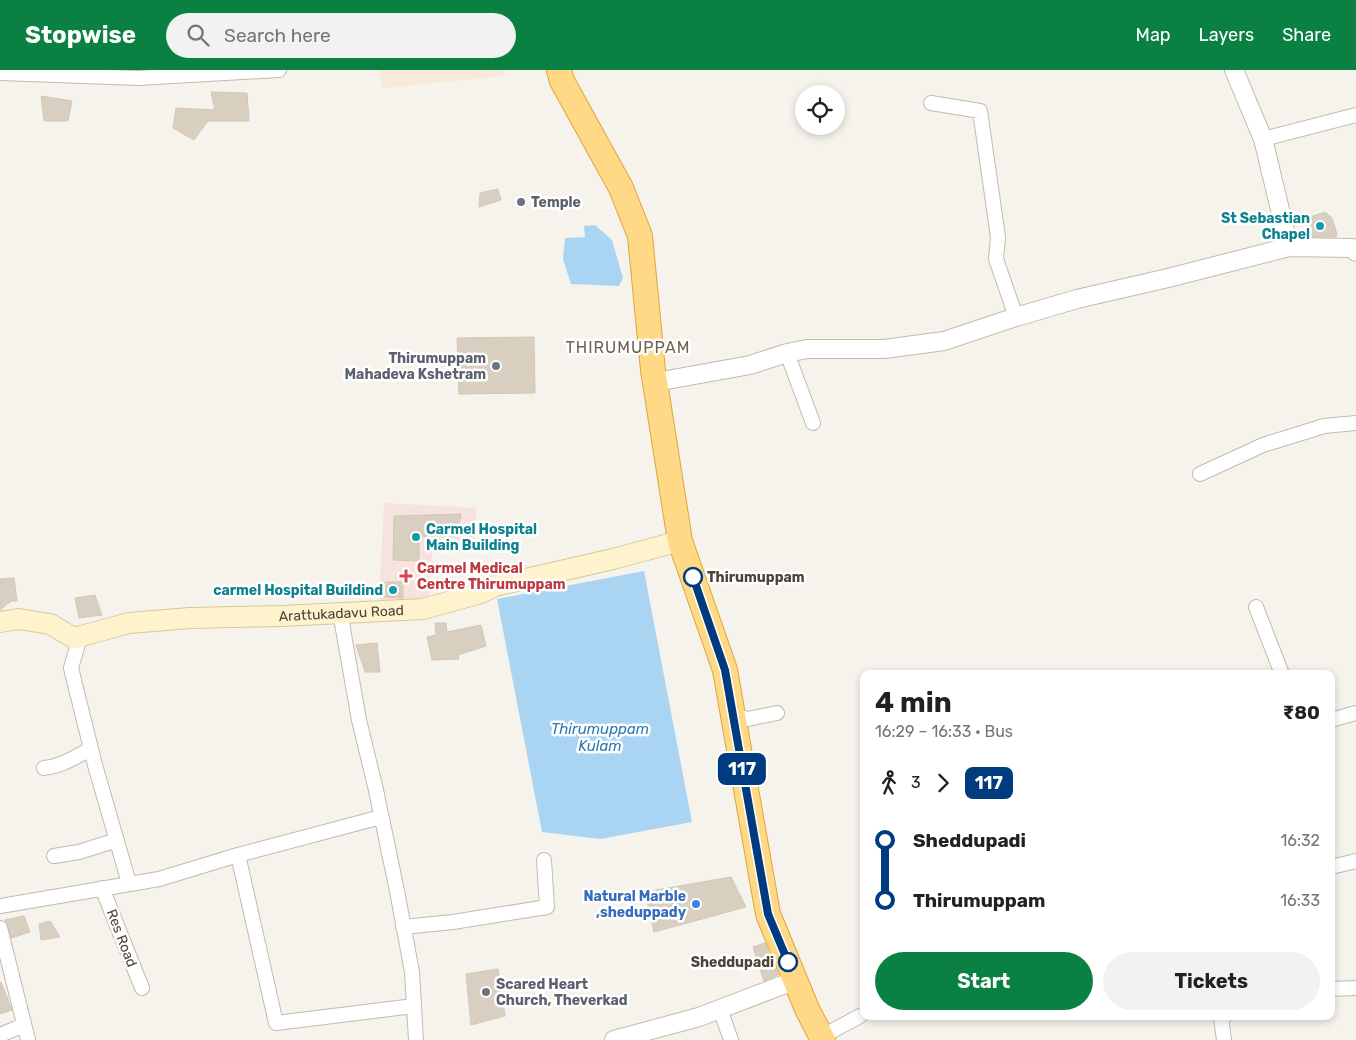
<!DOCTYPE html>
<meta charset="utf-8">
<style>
:root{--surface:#fff;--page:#f2f2f2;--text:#202124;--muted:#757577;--accent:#0b8043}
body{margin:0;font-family:Rubik,sans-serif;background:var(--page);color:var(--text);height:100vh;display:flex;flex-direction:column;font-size:19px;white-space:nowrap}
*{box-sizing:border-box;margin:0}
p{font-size:16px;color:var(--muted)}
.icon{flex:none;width:28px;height:28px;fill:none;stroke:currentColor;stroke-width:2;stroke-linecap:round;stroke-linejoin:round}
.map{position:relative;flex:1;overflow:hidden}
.drawer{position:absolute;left:860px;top:600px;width:475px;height:350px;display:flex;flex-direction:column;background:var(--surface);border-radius:10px;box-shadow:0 2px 8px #0003}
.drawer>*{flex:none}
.badge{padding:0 10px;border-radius:8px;font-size:18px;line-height:32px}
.controls{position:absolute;left:795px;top:15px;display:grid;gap:10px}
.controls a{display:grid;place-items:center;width:50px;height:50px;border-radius:50%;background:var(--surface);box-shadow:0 2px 8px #0003;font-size:25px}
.map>.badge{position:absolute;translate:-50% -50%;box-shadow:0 0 0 2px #fff}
.legs{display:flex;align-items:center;gap:8px;height:55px;padding:0 15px;font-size:16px}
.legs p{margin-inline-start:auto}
.head{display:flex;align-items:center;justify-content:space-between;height:85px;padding:0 15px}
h1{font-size:28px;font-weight:700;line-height:38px}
.action{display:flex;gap:10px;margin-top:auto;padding:10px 15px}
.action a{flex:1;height:58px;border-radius:30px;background:var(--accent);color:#fff;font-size:20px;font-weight:700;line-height:58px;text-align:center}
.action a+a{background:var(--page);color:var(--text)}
ul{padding:0 15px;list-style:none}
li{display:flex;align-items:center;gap:18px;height:60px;font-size:19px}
li i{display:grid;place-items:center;width:8px;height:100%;margin:0 6px;background:currentColor}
li i::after{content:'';width:12px;height:12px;margin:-6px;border:4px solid;border-radius:50%;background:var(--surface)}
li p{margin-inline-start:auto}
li:first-child i{background:linear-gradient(#0000 50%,currentColor 0)}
li:last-child i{background:linear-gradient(currentColor 50%,#0000 0)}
header{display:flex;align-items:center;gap:30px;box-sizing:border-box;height:70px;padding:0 25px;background:var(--accent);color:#fff}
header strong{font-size:24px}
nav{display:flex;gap:28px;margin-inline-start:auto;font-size:18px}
.search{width:350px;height:45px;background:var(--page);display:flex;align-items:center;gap:12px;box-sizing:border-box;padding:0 18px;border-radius:28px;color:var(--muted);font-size:19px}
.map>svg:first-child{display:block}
.commercial{fill:#f7ead8}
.medical{fill:#f6e3e0}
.water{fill:#a9d4f2}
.building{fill:#d8cfc1;stroke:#d3c7b4}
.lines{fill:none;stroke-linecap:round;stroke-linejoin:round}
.minor-casing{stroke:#c2bbae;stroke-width:16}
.tertiary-casing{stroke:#c2bbae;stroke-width:20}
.secondary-casing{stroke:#d6c79b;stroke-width:22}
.trunk-casing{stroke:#e0a43c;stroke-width:26}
.minor{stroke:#fff;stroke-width:14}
.tertiary{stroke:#fff;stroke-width:18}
.secondary{stroke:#fff3cd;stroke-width:20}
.trunk{stroke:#ffd985;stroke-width:24}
.line-1-casing{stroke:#fff;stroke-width:11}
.line-1{stroke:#003b80;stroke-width:8}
.worship-dot{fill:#6b7280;stroke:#fff;stroke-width:2}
.culture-dot{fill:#0f9aa8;stroke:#fff;stroke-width:2}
.health-dot{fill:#e0444e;stroke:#fff;stroke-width:2}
.stop-1-dot{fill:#fff;stroke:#003b80;stroke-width:2.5}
.shop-dot{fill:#3f7fe0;stroke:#fff;stroke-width:2}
.labels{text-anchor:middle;stroke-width:5;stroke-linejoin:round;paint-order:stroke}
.worship-label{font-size:14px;font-weight:bold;fill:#5b616d;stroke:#fff;text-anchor:start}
.culture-label{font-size:14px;font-weight:bold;fill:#0d838f;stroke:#fff;text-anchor:end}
.health-label{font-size:14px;font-weight:bold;fill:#be3a42;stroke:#fff;text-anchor:start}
.stop-label{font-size:14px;font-weight:bold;fill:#4b4439;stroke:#fff;text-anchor:start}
.street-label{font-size:14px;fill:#4b4439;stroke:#fff}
.shop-label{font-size:14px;font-weight:bold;fill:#366cbe;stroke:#fff;text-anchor:end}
.water-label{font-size:15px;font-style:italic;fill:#2e7ab2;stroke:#fff}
.quarter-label{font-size:16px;letter-spacing:1px;fill:#6e6250;stroke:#fff}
</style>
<header>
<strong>Stopwise</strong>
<div class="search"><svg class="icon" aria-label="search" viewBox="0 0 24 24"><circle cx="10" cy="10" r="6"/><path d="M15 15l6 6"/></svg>Search here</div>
<nav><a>Map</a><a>Layers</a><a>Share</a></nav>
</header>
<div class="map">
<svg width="1356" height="970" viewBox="0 0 1356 970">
<rect width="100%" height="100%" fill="#f6f3ec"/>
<!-- commercial -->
<path class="commercial" d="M379,0h123l2,6 -122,12z"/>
<!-- medical -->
<path class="medical" d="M384,433l92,5 -2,44 -42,-1 -3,51 -50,-2z"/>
<!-- water -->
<path class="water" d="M595,155l17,15 11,38 -4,8 -48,-2 -8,-25 2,-21 20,-1 -1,-11z
M644,501l48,251 -92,17 -58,-7 -45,-233z"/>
<!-- building -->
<path class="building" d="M211,22l36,1 2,28h-41l-14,19 -21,-12 3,-20 39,2z
M41,26l31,5 -4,20h-24z
M498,119l3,11 -22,7 1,-14z
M1325,142l7,6 5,16 -1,3h-32l3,-4 -3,-14z
M534,267l1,56 -76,1 -2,-56z
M461,444l-4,22 -38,1v24l-26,-1 1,-44z
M14,508l3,23h-6l-11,9v-31z
M383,512h20v16l-20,-1z
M95,525l7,20 -23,3 -4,-20z
M435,553h11l1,9 34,-7 5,21 -28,9 1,4 -27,1 -5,-23 9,-2z
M377,573l3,29h-15l-9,-27z
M731,807l15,30 -92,25 -9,-40z
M24,846l6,16 -19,6 -3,-12 -3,-6z
M50,851l10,16 -19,3 -2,-16z
M765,873l13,32 -14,6 -11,-34z
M498,899l7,47 -34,9 -5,-51z
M1,912l11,28 -12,4v-31z"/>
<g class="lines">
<!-- minor casing -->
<g class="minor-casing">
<path id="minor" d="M0,3l138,5 141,-8
M931,33l49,8 18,126 -2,22 20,58
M1263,69l93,-24
M787,283l26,70
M1200,404l63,-29 61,-19 32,-3
M1256,537l26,67
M340,542l19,108 17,70 21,101 15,81 4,68
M80,567l-9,31 24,97 34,118
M733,645l15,4 29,-6
M1331,650l25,-7
M44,698c19,-2 30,-11 47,-19
M238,785l38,168 138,-17
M54,786l25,-4 38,-12
M1331,797l25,-6
M102,818l40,100
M0,836l159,-27 79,-24 143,-38
M403,857l50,-5 94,-15 -3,-47
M0,858l28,112
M1331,919l25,-1
M720,939l11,31
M0,965l24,-10
M821,967l39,-21
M1224,970l-3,-22 4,-2"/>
</g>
<!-- tertiary casing -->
<g class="tertiary-casing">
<path id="tertiary" d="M1234,0l29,69 26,108
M656,312l94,-17 37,-12 20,-4h77l60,-8 72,-24 61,-18 91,-21 121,-31 63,1 4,4
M614,970l85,-23 97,-37"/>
</g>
<!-- secondary casing -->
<g class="secondary-casing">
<g id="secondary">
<path id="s1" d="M0,552l19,-3 31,5 24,14 55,-15 61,-5 92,-2 141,-7 58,-16 14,-7 118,-27 67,-18"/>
</g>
</g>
<!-- trunk casing -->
<g class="trunk-casing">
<path id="trunk" d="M559,0l3,11 59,107 19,48 13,134 27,171 45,129 43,244 39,95 16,31"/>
</g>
<!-- minor -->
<use href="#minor" class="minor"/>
<!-- tertiary -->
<use href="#tertiary" class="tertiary"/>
<!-- secondary -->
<use href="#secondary" class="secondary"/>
<!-- trunk -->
<use href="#trunk" class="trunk"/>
</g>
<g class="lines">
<!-- line-1 casing -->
<g class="line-1-casing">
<path id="line-1" d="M693,507l32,93 43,244 20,48"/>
</g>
<!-- line-1 -->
<use href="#line-1" class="line-1"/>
</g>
<!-- markers -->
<g class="worship-dot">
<circle cx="521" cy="132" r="5"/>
<circle cx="496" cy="296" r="5"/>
<circle cx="486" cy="922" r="5"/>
</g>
<g class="culture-dot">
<circle cx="1320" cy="156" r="5"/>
<circle cx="416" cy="467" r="5"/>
<circle cx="393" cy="520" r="5"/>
</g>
<path class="health-dot" d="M403.5 498.5h5v5h5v5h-5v5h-5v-5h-5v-5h5z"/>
<g class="stop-1-dot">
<circle cx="693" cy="507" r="9"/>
<circle cx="788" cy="892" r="9"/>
</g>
<circle class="shop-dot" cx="696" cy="834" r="5"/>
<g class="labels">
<!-- worship labels -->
<g class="worship-label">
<text x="531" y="137">Temple</text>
<text x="486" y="293" text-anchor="end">Thirumuppam<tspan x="486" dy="16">Mahadeva Kshetram</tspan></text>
<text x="496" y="919">Scared Heart<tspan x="496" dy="16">Church, Theverkad</tspan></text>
</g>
<!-- culture labels -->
<g class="culture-label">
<text x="1310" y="153">St Sebastian<tspan x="1310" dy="16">Chapel</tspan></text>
<text x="426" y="464" text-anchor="start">Carmel Hospital<tspan x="426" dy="16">Main Building</tspan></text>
<text x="383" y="525">carmel Hospital Buildind</text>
</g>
<!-- health labels -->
<g class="health-label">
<text x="417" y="503">Carmel Medical<tspan x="417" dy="16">Centre Thirumuppam</tspan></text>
</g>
<!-- stop labels -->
<g class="stop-label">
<text x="707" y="512">Thirumuppam</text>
<text x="774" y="897" text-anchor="end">Sheddupadi</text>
</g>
<!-- street labels -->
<g class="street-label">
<text dy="5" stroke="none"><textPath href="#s1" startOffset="348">Arattukadavu Road</textPath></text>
<text transform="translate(122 868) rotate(69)" y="5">Res Road</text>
</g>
<!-- shop labels -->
<g class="shop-label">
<text x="686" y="831">Natural Marble<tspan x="686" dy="16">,sheduppady</tspan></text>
</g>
<!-- water labels -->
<g class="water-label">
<text x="600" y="664">Thirumuppam<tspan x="600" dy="17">Kulam</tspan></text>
</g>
<!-- quarter labels -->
<g class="quarter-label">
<text x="628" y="283">THIRUMUPPAM</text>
</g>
</g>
</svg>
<div class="controls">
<a><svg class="icon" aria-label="locate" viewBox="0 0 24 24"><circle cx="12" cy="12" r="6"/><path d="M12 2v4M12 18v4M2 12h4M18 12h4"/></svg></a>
</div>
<b class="badge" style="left:742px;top:699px;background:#003b80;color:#fff">117</b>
<section class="drawer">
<div class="head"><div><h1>4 min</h1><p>16:29 – 16:33 · Bus</p></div><b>₹80</b></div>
<div class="legs"><svg class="icon" aria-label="walk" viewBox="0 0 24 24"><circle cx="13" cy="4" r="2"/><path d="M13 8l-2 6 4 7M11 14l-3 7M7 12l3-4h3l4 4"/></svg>3<svg class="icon" aria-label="forward" viewBox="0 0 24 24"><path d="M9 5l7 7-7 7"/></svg><b class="badge" style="background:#003b80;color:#fff">117</b></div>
<ul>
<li><i style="color:#003b80"></i><b>Sheddupadi</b><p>16:32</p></li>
<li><i style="color:#003b80"></i><b>Thirumuppam</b><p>16:33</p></li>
</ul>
<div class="action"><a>Start</a><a>Tickets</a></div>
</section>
</div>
